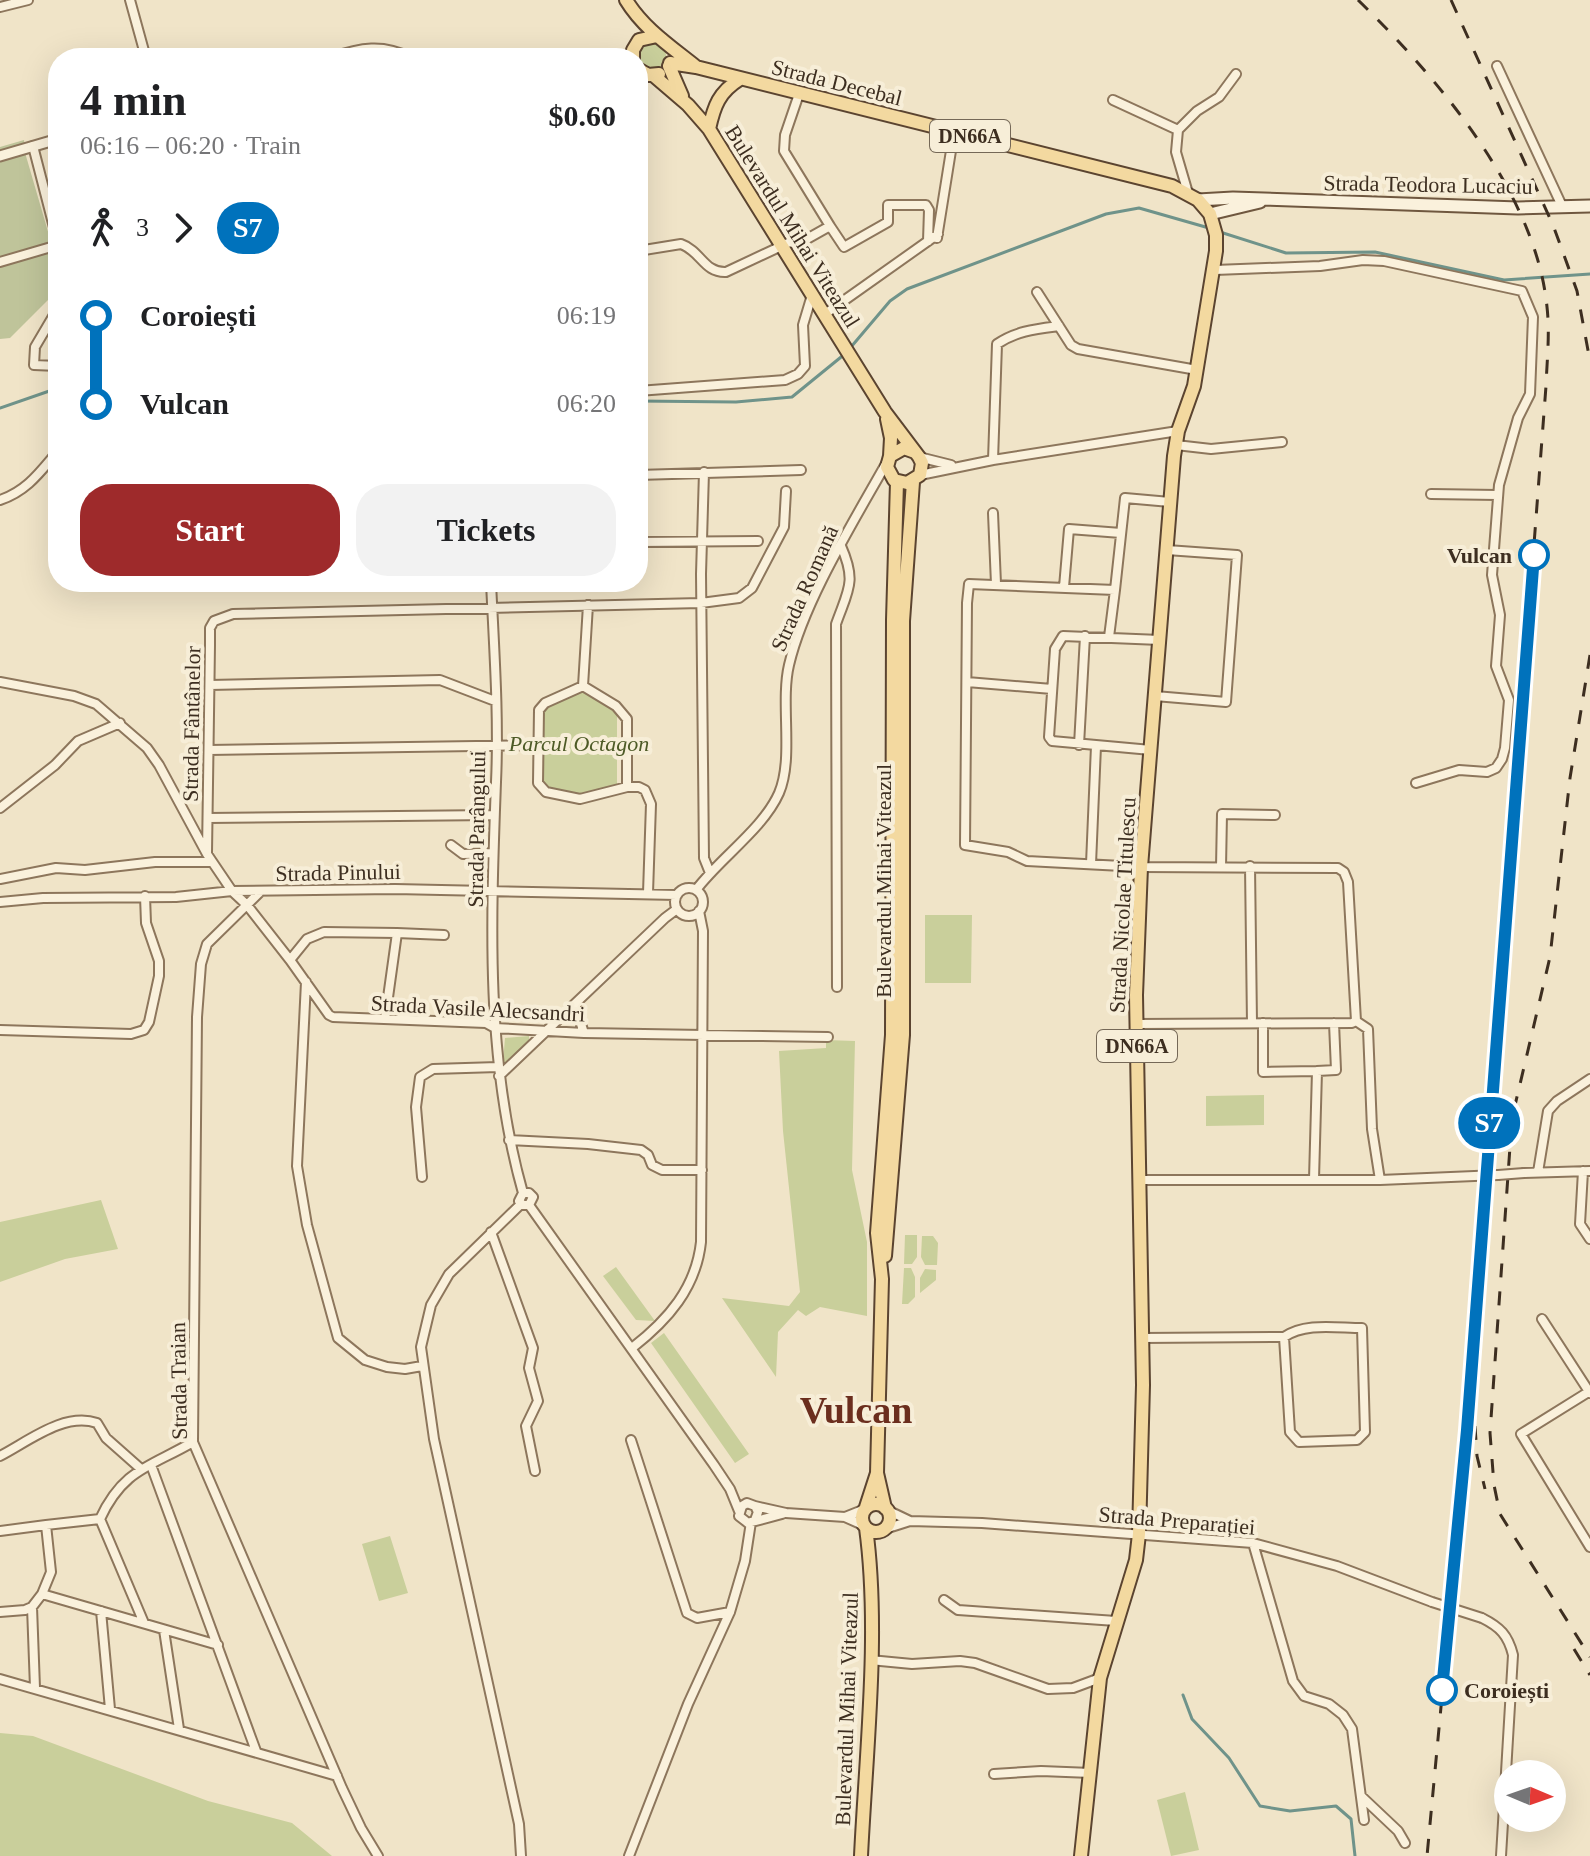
<!DOCTYPE html>
<meta charset="utf-8">
<style>
:root{--surface:#fff;--page:#f2f2f2;--text:#202124;--muted:#757577;--accent:#9e2a2b}
body{margin:0;font-family:"Times New Roman",serif;background:var(--page);color:var(--text);height:100vh;display:flex;flex-direction:column;font-size:30px;white-space:nowrap}
*{box-sizing:border-box;margin:0}
p{font-size:26px;color:var(--muted)}
.icon{flex:none;width:44px;height:44px;fill:none;stroke:currentColor;stroke-width:2;stroke-linecap:round;stroke-linejoin:round}
.map{position:relative;flex:1;overflow:hidden}
.drawer{position:absolute;left:48px;top:48px;width:600px;height:544px;display:flex;flex-direction:column;background:var(--surface);border-radius:32px;box-shadow:0 8px 32px #0002}
.drawer>*{flex:none}
.badge{padding:0 16px;border-radius:26px;font-size:28px;line-height:52px}
.needle{width:52px;rotate:92deg}
.fabs{position:absolute;left:1494px;top:1760px;display:grid;gap:16px}
.fabs a{display:grid;place-items:center;width:72px;height:72px;border-radius:50%;background:var(--surface);box-shadow:0 8px 32px #0002;font-size:40px}
.map>.badge{position:absolute;translate:-50% -50%;box-shadow:0 0 0 4px #fff}
.legs{display:flex;align-items:center;gap:12px;height:88px;padding:0 32px;font-size:26px}
.legs p{margin-inline-start:auto}
.headline{display:flex;align-items:center;justify-content:space-between;height:136px;padding:0 32px}
h1{font-size:44px;font-weight:700;line-height:60px}
.button{display:flex;gap:16px;margin-top:auto;padding:16px 32px}
.button a{flex:1;height:92px;border-radius:32px;background:var(--accent);color:#fff;font-size:32px;font-weight:700;line-height:92px;text-align:center}
.button a+a{background:var(--page);color:var(--text)}
ul{padding:0 32px;list-style:none}
li{display:flex;align-items:center;gap:28px;height:88px;font-size:30px}
li i{display:grid;place-items:center;width:12px;height:100%;margin:0 10px;background:currentColor}
li i::after{content:'';width:20px;height:20px;margin:-10px;border:6px solid;border-radius:50%;background:var(--surface)}
li p{margin-inline-start:auto}
li:first-child i{background:linear-gradient(#0000 50%,currentColor 0)}
li:last-child i{background:linear-gradient(currentColor 50%,#0000 0)}
.map>svg:first-child{display:block}
.green{fill:#c9cf9b}
.cemetery{fill:#bfc49a}
.lines{fill:none;stroke-linecap:round;stroke-linejoin:round}
.stream{stroke:#6f938a;stroke-width:3}
.minor-casing{stroke:#8d765c;stroke-width:12}
.tertiary-casing{stroke:#8d765c;stroke-width:13}
.secondary-casing{stroke:#6f573f;stroke-width:15}
.primary-casing{stroke:#5b4430;stroke-width:16}
.minor{stroke:#faf1dc;stroke-width:8}
.tertiary{stroke:#faf1dc;stroke-width:9}
.secondary{stroke:#faf1dc;stroke-width:11}
.primary{stroke:#f3d9a0;stroke-width:12}
.rail{stroke:#3d2e20;stroke-width:3;stroke-dasharray:14 14;stroke-linecap:butt}
.minor-bridge-casing{stroke:#8d765c;stroke-width:12;stroke-linecap:butt}
.minor-bridge{stroke:#faf1dc;stroke-width:8}
.line-1-casing{stroke:#fff;stroke-width:18}
.line-1{stroke:#0072bc;stroke-width:12}
.stop-1-dot{fill:#fff;stroke:#0072bc;stroke-width:4}
.labels{text-anchor:middle;stroke-width:8;stroke-linejoin:round;paint-order:stroke}
.shield{fill:#f7eed8;stroke:#756857;stroke-width:2}
.shield-label{font-size:20px;font-weight:bold;fill:#3d2e20}
.street-label{font-size:22px;fill:#3d2e20;stroke:#f7eed8}
.stop-label{font-size:22px;font-weight:bold;fill:#3d2e20;stroke:#f7eed8;text-anchor:end}
.park-label{font-size:22px;font-style:italic;fill:#4d5a26;stroke:#f7eed8}
.town-label{font-size:38px;font-weight:bold;fill:#6b2e1e;stroke:#f7eed8}
</style>
<div class="map">
<svg width="1590" height="1856" viewBox="0 0 1590 1856">
<rect width="100%" height="100%" fill="#f0e4c8"/>
<!-- green -->
<path class="green" d="M638 55a14 14 0 1 1 28 0a14 14 0 1 1-28 0Z
M580,691l37,19v74c-23,8 -55,19 -75,-1v-72l6,-8z
M925,915h47l-1,68h-46z
M529,1036v5l-21,21h-5l2,-24z
M826,1040l29,1 -3,129 15,72v74l-47,-9 -14,9 -8,-6 -20,22 -2,45 -54,-79 67,8 11,-14 -17,-161 -4,-80 47,-3z
M1264,1095v30l-58,1v-30z
M101,1200l17,49 -53,10 -65,23v-60z
M905,1235h12v22l-5,7h-8z
M922,1236h11l5,7 -1,22h-12l-4,-8z
M616,1267l39,54 -19,-1 -33,-44z
M904,1268h7l4,9v20l-7,7h-6z
M925,1269l11,1v10l-16,13v-15z
M664,1333l85,121 -14,9 -84,-120z
M390,1536l18,57 -29,8 -17,-57z
M0,1733l33,3 175,65 84,22 40,33h-332z
M1185,1792l14,58 -28,6 -14,-56z"/>
<!-- cemetery -->
<path class="cemetery" d="M24,140l2,16 32,110v24l-48,48 -10,1v-192z"/>
<g class="lines">
<!-- stream -->
<path class="stream" d="M1220,232l66,21 89,-1 129,28 86,-6
M851,347l39,-46 17,-12 199,-75 33,-6 70,20
M638,401l98,1 56,-5 54,-44
M0,408l58,-20
M1183,1695l9,24 37,39 31,48 30,5 46,-5 15,13 4,37"/>
<!-- minor casing -->
<g class="minor-casing">
<path id="minor" d="M130,0l16,58
M0,7l28,-7
M1497,66l65,140
M1113,100l65,30
M1178,130l19,-19 22,-14 17,-23
M1178,130l-2,22 12,41
M33,146l25,97
M830,226l14,21 44,-25v-17h38l3,5 -1,31
M937,238l17,-106
M638,251l43,-7c20,7 23,29 45,28l64,-30 8,2 32,-18 -46,-75 1,-16 14,-41
M0,262l58,-17
M1215,270l105,-4 43,-6 21,1 138,30 11,26 -3,77 -12,24 -19,67 -7,90 8,40 -4,51 13,34 -4,48 -3,11 -6,9 -9,4 -28,-2 -43,13
M1037,292l34,53 7,4 119,21
M58,308l-23,39 -1,18 24,1
M825,314l113,-80
M638,391l147,-11 13,-6 7,-8 -2,-41 9,-30
M1176,445l35,4 71,-7
M919,457l32,8
M993,460l4,-116c19,-13 39,-15 62,-18
M704,472l-3,102 3,284 6,15
M638,475l163,-5
M920,475l73,-15 185,-29
M1431,494l66,1
M0,500c27,-9 40,-28 58,-49
M1170,502l-45,-4 -10,92 -146,-6 -2,19 -2,242 43,7 19,9 114,6 197,1 6,4 4,10 8,139
M993,513l3,71
M638,542l120,-1
M491,582c3,66 8,134 5,200 -5,138 -11,277 27,411l-4,8 4,4h6l4,-8 -4,-4h-6
M1064,587l5,-58 52,4
M1109,637l6,-47
M0,682l74,14 22,8 51,44 12,17 48,89 25,37 15,14 43,55 39,55 4,2 153,6 9,5 89,5 244,4
M967,682l85,7
M210,685l230,-5 55,21
M583,686l-38,17 -6,7 -1,73 8,9 34,7 47,-12h12l6,3 6,14 -3,89
M583,686l33,20 11,13v68
M583,686l5,-81
M1155,696l71,6 11,-147 -70,-5
M1079,745l6,-109
M209,750l328,-5
M1151,750l-99,-9 -3,-4 6,-88 8,-13 97,4
M0,808l55,-43 23,-24 42,-18
M208,818l285,-3
M451,845l12,9 30,-1
M207,853l3,-208v-17l4,-7 19,-7 468,-11 38,-5 13,-10 32,-61 2,-36
M1091,864l5,-118
M1250,866l2,157
M1221,867l1,-53 53,1
M0,879l56,-11 29,2 70,-8h57
M675 902a14 14 0 1 1 28 0a14 14 0 1 1-28 0Z
M696,890c24,-32 67,-61 83,-97 15,-35 1,-90 10,-128 15,-64 65,-144 98,-203
M261,891l-54,53 -6,20 -4,53 -4,425 149,346 19,40 17,28
M0,902l43,-4 133,-1 56,-6 163,-2 282,6
M397,933l47,2
M290,960l17,-21 17,-7 73,1 -12,86
M306,982l-9,184 10,59 31,113 27,22 22,7 18,2 17,-3
M837,987l-1,-363c12,-34 21,-42 5,-78
M575,1006l9,27
M1356,1021l12,8 4,100 8,51
M1263,1023v49l54,-1
M1137,1024l215,-1 4,-2
M0,1030l131,4 13,-4 5,-8 10,-46v-15l-13,-38 -1,-27
M499,1076l166,-158 12,-9
M509,1140l79,4 53,6 7,5 4,10 10,5h40
M1583,1171l-3,53 10,15
M1538,1172l10,-61 9,-10 33,-22
M1524,1173l66,-2
M422,1177l-6,-70 4,-30 13,-8 65,-2
M1314,1179l3,-108 19,-1 -2,-47
M1138,1180h242l118,-5
M529,1205l185,260 16,24 9,22
M491,1232l42,116 -4,20 9,33 -12,25 9,45
M1542,1319l48,74
M1142,1338l142,-1c21,-15 53,-9 78,-9l3,104 -8,8 -58,2 -9,-10 -6,-95
M632,1348c36,-28 64,-60 69,-106l2,-311 -4,-20
M1590,1391l-69,43 69,113
M631,1440l56,173 10,5 33,-6
M0,1456c29,-15 64,-44 97,-33l9,15 35,31
M151,1465l105,286
M755,1506l31,7 59,4 20,9
M887,1510l23,11
M845,1517l20,-8
M100,1519l44,104
M755,1520l3,-8 -3,-6 -8,-3 -5,3 -3,10 9,7 34,-9
M885,1529l25,-8 72,2 271,20 84,23 95,36
M0,1531l46,-6
M1253,1543l40,138 11,15 25,8 14,11 9,14 12,91
M42,1594l176,51
M944,1600l14,10 158,11
M32,1607l3,81
M101,1611l9,98
M0,1612l25,-2 7,-3 10,-13 9,-22 -5,-47 54,-6c23,-50 50,-52 93,-77
M1482,1618c18,9 26,17 31,37l-12,201
M164,1630l15,99
M870,1660l42,4 48,-3 15,2 73,26 25,-1 27,-10
M0,1679l337,97
M994,1774l47,-3 50,2
M1362,1797l36,34 7,12
M521,1856l-2,-32 -85,-385 -13,-92 10,-42 18,-31 72,-70
M629,1856l59,-152 42,-92 15,-51 6,-39"/>
</g>
<!-- tertiary casing -->
<g class="tertiary-casing">
<path id="tertiary" d="M332,58c28,-10 51,-14 78,0
M0,156l58,-17"/>
</g>
<!-- secondary casing -->
<g class="secondary-casing">
<path id="secondary" d="M1198,200l35,-2 285,10 72,-2
M1210,214l50,-12"/>
</g>
<!-- primary casing -->
<g class="primary-casing">
<path id="primary" d="M626,0c17,28 44,46 69,66
M633,58v-8l6,-10 18,-4
M670,63l26,4 476,119 26,14 12,14 6,21v16l-22,135 -16,45 -4,25 -33,411 -5,128 7,390 -4,149 -3,26 -36,118 -19,178
M669,66l13,30
M638,69l10,6 11,-1
M653,75l35,30 21,24 176,283 34,45 3,6 -2,12 -13,8 -13,-3 -7,-13 3,-11 14,-8 11,4
M709,129c5,-23 10,-37 31,-50
M887,419l4,19 -1,18
M885,1256l18,-221v-414l10,-139
M862 1518a14 14 0 1 1 28 0a14 14 0 1 1-28 0Z
M866,1507l11,-34
M885,1508l-8,-35 5,-194 -5,-46 15,-198 1,-415 4,-138
M861,1856c5,-104 19,-225 5,-328"/>
</g>
<!-- minor -->
<use href="#minor" class="minor"/>
<!-- tertiary -->
<use href="#tertiary" class="tertiary"/>
<!-- secondary -->
<use href="#secondary" class="secondary"/>
<!-- primary -->
<use href="#primary" class="primary"/>
<!-- rail -->
<path class="rail" d="M1358,0c79,77 178,193 189,307 3,26 0,53 -1,79l-79,1044 -40,426
M1451,0l102,225 24,66 13,70
M1590,655l-20,123 -20,179 -38,161 -22,315 4,52 6,29 90,143
M1475,1426l2,30 8,33
M1574,1649l16,26"/>
<!-- minor-bridge casing -->
<g class="minor-bridge-casing">
<path id="minor-bridge" d="M1498,1175l26,-2
M1432,1602l50,16"/>
</g>
<!-- minor-bridge -->
<use href="#minor-bridge" class="minor-bridge"/>
</g>
<g class="lines">
<!-- line-1 casing -->
<g class="line-1-casing">
<path id="line-1" d="M1442,1690l25,-260 67,-875"/>
</g>
<!-- line-1 -->
<use href="#line-1" class="line-1"/>
</g>
<!-- markers -->
<g class="stop-1-dot">
<circle cx="1534" cy="555" r="14"/>
<circle cx="1442" cy="1690" r="14"/>
</g>
<g class="labels">
<!-- shield labels -->
<g class="shield">
<rect x="930" y="120" width="80" height="32" rx="6"/>
<rect x="1097" y="1030" width="80" height="32" rx="6"/>
</g>
<g class="shield-label">
<text x="970" y="143">DN66A</text>
<text x="1137" y="1053">DN66A</text>
</g>
<!-- street labels -->
<g class="street-label">
<text transform="translate(837 82) rotate(14)" y="8">Strada Decebal</text>
<text transform="translate(1428 184) rotate(1)" y="8">Strada Teodora Lucaciu</text>
<text transform="translate(793 226) rotate(58)" y="8">Bulevardul Mihai Viteazul</text>
<text transform="translate(804 588) rotate(-66)" y="8">Strada Romană</text>
<text transform="translate(191 724) rotate(-89)" y="8">Strada Fântânelor</text>
<text transform="translate(476 829) rotate(-89)" y="8">Strada Parângului</text>
<text transform="translate(338 872) rotate(-1)" y="8">Strada Pinului</text>
<text transform="translate(883 881) rotate(-90)" y="8">Bulevardul Mihai Viteazul</text>
<text transform="translate(1122 905) rotate(-87)" y="8">Strada Nicolae Titulescu</text>
<text transform="translate(478 1008) rotate(3)" y="8">Strada Vasile Alecsandri</text>
<text transform="translate(178 1381) rotate(-91)" y="8">Strada Traian</text>
<text transform="translate(1177 1520) rotate(5)" y="8">Strada Preparației</text>
<text transform="translate(846 1709) rotate(-88)" y="8">Bulevardul Mihai Viteazul</text>
</g>
<!-- stop labels -->
<g class="stop-label">
<text x="1512" y="563">Vulcan</text>
<text x="1464" y="1698" text-anchor="start">Coroiești</text>
</g>
<!-- park labels -->
<g class="park-label">
<text x="579" y="751">Parcul Octagon</text>
</g>
<!-- town labels -->
<g class="town-label">
<text x="856" y="1423">Vulcan</text>
</g>
</g>
</svg>
<div class="fabs">
<a><svg class="needle" viewBox="-14 -14 28 28"><path d="M0-13l5 13h-10z" fill="#e53935"/><path d="M0 13l5-13h-10z" fill="#757577"/></svg></a>
</div>
<b class="badge" style="left:1489px;top:1123px;background:#0072bc;color:#fff">S7</b>
<section class="drawer">
<div class="headline"><div><h1>4 min</h1><p>06:16 – 06:20 · Train</p></div><b>$0.60</b></div>
<div class="legs"><svg class="icon" aria-label="walk" viewBox="0 0 24 24"><circle cx="13" cy="4" r="2"/><path d="M13 8l-2 6 4 7M11 14l-3 7M7 12l3-4h3l4 4"/></svg>3<svg class="icon" aria-label="forward" viewBox="0 0 24 24"><path d="M9 5l7 7-7 7"/></svg><b class="badge" style="background:#0072bc;color:#fff">S7</b></div>
<ul>
<li><i style="color:#0072bc"></i><b>Coroiești</b><p>06:19</p></li>
<li><i style="color:#0072bc"></i><b>Vulcan</b><p>06:20</p></li>
</ul>
<div class="button"><a>Start</a><a>Tickets</a></div>
</section>
</div>
